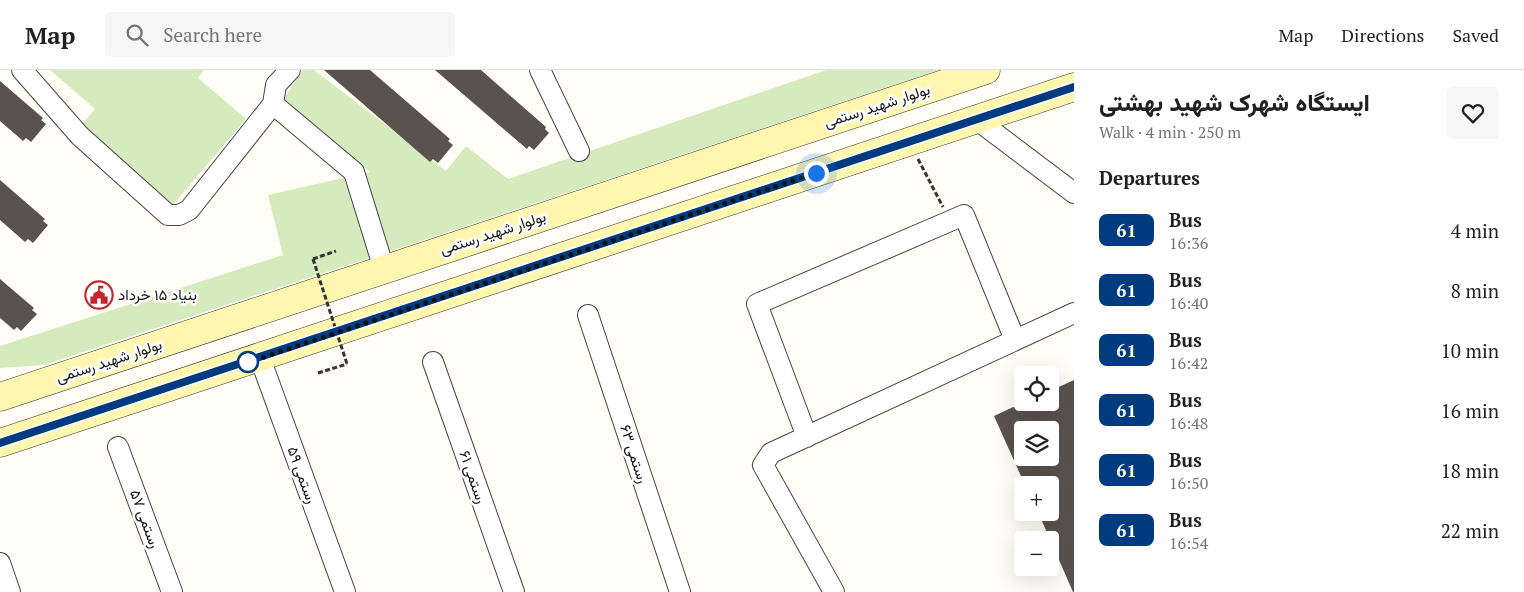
<!DOCTYPE html>
<meta charset="utf-8">
<style>
:root{--surface:#fff;--page:#f6f6f6;--text:#202124;--muted:#757577;--line:#e0e0e0}
body{margin:0;font-family:"PT Serif",Vazirmatn,serif;background:var(--page);color:var(--text);height:100vh;display:flex;flex-direction:column;font-size:19px;white-space:nowrap}
*{box-sizing:border-box;margin:0}
p{font-size:16px;color:var(--muted)}
.icon{flex:none;width:28px;height:28px;fill:none;stroke:currentColor;stroke-width:2;stroke-linecap:round;stroke-linejoin:round}
.map{position:relative;flex:1;overflow:hidden}
.sheet{display:flex;flex-direction:column;background:var(--surface);width:450px}
.sheet>*{flex:none}
.badge{padding:0 10px;border-radius:8px;font-size:18px;line-height:32px}
.controls{position:absolute;left:1014px;top:296px;display:grid;gap:10px}
.controls a{display:grid;place-items:center;width:45px;height:45px;border-radius:5px;background:var(--surface);box-shadow:0 5px 20px #0002;font-size:25px}
.you{position:absolute;width:25px;height:25px;margin:-12px;border:4px solid #fff;border-radius:50%;background:#1a73e8;box-shadow:0 0 0 8px #1a73e833}
.map>.badge{position:absolute;translate:-50% -50%;box-shadow:0 0 0 2px #fff}
h2{padding:0 25px;font-size:19px;line-height:45px}
.round{display:grid;place-items:center;flex:none;width:52px;height:52px;border-radius:5px;background:var(--page)}
.head{display:flex;align-items:center;justify-content:space-between;height:85px;padding:0 25px}
h1{font-size:24px;font-weight:800;line-height:38px}
ul{padding:0;list-style:none}
li{display:flex;align-items:center;gap:15px;height:60px;padding:0 25px}
li div{flex:1}
li b{display:block;font-size:19px}
li em{font-style:normal}
li .badge{min-width:55px;font-weight:700;text-align:center}
header{display:flex;align-items:center;gap:30px;box-sizing:border-box;height:70px;padding:0 25px;background:var(--surface);border-bottom:1px solid var(--line)}
header strong{font-size:24px}
nav{display:flex;gap:28px;margin-inline-start:auto;font-size:18px}
.search{width:350px;height:45px;background:var(--page);display:flex;align-items:center;gap:12px;box-sizing:border-box;padding:0 18px;border-radius:5px;color:var(--muted);font-size:19px}
main{display:flex;flex:1;min-height:0}
.map>svg:first-child{display:block}
.green{fill:#d5ebbd}
.building{fill:#5a524d;fill-rule:evenodd}
.lines{fill:none;stroke-linecap:round;stroke-linejoin:round}
.minor-casing{stroke:#444;stroke-width:22}
.secondary-casing{stroke:#333;stroke-width:29}
.path{stroke:#333;stroke-width:3;stroke-dasharray:5 2.5;stroke-linecap:butt}
.minor{stroke:#fff;stroke-width:20}
.secondary{stroke:#fff6b0;stroke-width:28}
.path-bridge{stroke:#333;stroke-width:3;stroke-dasharray:5 2.5;stroke-linecap:butt}
.line-casing{stroke:#fff;stroke-width:11}
.line{stroke:#003b80;stroke-width:8}
.walk{stroke:#111;stroke-width:5;stroke-dasharray:0 9}
.stop-dot{fill:#fff;stroke:#003b80;stroke-width:2.5}
.labels{text-anchor:middle;stroke-width:5;stroke-linejoin:round;paint-order:stroke}
.street-label{font-size:15px;fill:#111;stroke:#fff}
.poi-label{font-size:15px;fill:#111;stroke:#fff;text-anchor:start}
</style>
<header>
<strong>Map</strong>
<div class="search"><svg class="icon" aria-label="search" viewBox="0 0 24 24"><circle cx="10" cy="10" r="6"/><path d="M15 15l6 6"/></svg>Search here</div>
<nav><a>Map</a><a>Directions</a><a>Saved</a></nav>
</header>
<main>
<div class="map">
<svg width="1074" height="522" viewBox="0 0 1074 522">
<rect width="100%" height="100%" fill="#fffdf5"/>
<!-- green -->
<path class="green" d="M50,0h154l-6,8 48,41 -74,87 -92,-79 15,-18z
M303,0h11l132,101 20,-25 42,33 318,-109h113l-895,295 -44,3v-22l283,-91 -15,-60 102,-23 -88,-71z"/>
<!-- building -->
<path class="building" d="M324,0h46l80,69 -2,2 5,4 -15,18 -5,-4 -3,3z
M435,0h46l65,57 -1,2 4,4 -15,17 -5,-4 -2,3z
M0,11l43,37 -2,2 5,4 -15,18 -5,-4 -3,3 -23,-20z
M0,110l45,39 -2,2 5,4 -15,18 -5,-4 -3,3 -25,-22z
M0,209l34,29 -2,2 5,4 -16,17 -4,-4 -3,3 -14,-12z
M1074,310v212h-1l-35,-80h12v-27h-25l-31,-69 30,-14h26v-11zM1022,360h28v28h-28z"/>
<g class="lines">
<!-- minor casing -->
<g class="minor-casing">
<path id="minor" d="M22,0l58,66 88,79h11l10,-5 84,-106 81,68 30,97
M540,0l39,81
M273,34l3,-19 14,-15
M976,49l98,74
M588,245l92,277
M260,288l85,234
M433,292l81,230
M807,367l-50,-133 207,-89 51,125
M118,377l54,145
M0,493l10,29
M834,522l-71,-127 8,-12 303,-140"/>
</g>
<!-- secondary casing -->
<g class="secondary-casing">
<path id="secondary" d="M0,327l986,-327
M0,373l1074,-356"/>
</g>
<!-- path -->
<path class="path" d="M918,89l25,48
M313,189l23,-8
M318,303l29,-9"/>
<!-- minor -->
<use href="#minor" class="minor"/>
<!-- secondary -->
<use href="#secondary" class="secondary"/>
<!-- path-bridge -->
<path class="path-bridge" d="M313,189l34,105"/>
</g>
<g class="lines">
<!-- line casing -->
<g class="line-casing">
<path id="line" d="M0,373l1074,-356"/>
</g>
<!-- line -->
<use href="#line" class="line"/>
<!-- walk -->
<path class="walk" d="M248,292l-5,2 573,-191"/>
</g>
<!-- icons -->
<defs>
<g id="civic-ring" transform="scale(1.4375)"><circle r="9.5" fill="#fff" stroke="#c4262e" stroke-width="1.5"/><path d="M-.6-6.5H3V-4.5H.6V-3L4-1V1h2V6H-6V1h2V-1L-.6-3ZM-1.2 2.5V6h2.4V2.5Z" fill="#c4262e"/></g>
</defs>
<g fill-rule="evenodd">
<use href="#civic-ring" x="99" y="225"/>
</g>
<!-- markers -->
<circle class="stop-dot" cx="248" cy="292" r="10"/>
<g class="labels">
<!-- street labels -->
<g class="street-label">
<text transform="translate(877 36) rotate(-18)" y="5">بولوار شهید رستمی</text>
<text transform="translate(493 163) rotate(-18)" y="5">بولوار شهید رستمی</text>
<text transform="translate(109 291) rotate(-18)" y="5">بولوار شهید رستمی</text>
<text transform="translate(634 384) rotate(72)" y="5">رستمی ۶۳</text>
<text transform="translate(302 405) rotate(70)" y="5">رستمی ۵۹</text>
<text transform="translate(473 407) rotate(71)" y="5">رستمی ۶۱</text>
<text transform="translate(145 449) rotate(70)" y="5">رستمی ۵۷</text>
</g>
<!-- poi labels -->
<g class="poi-label">
<text x="118" y="230">بنیاد ۱۵ خرداد</text>
</g>
</g>
</svg>
<div class="controls">
<a><svg class="icon" aria-label="locate" viewBox="0 0 24 24"><circle cx="12" cy="12" r="6"/><path d="M12 2v4M12 18v4M2 12h4M18 12h4"/></svg></a>
<a><svg class="icon" aria-label="layers" viewBox="0 0 24 24"><path d="M12 4l9 5-9 5-9-5zM3 14l9 5 9-5"/></svg></a>
<a>+</a>
<a>−</a>
</div>
<div class="you" style="left:816px;top:103px"></div>
</div>
<section class="sheet">
<div class="head"><div><h1>ایستگاه شهرک شهید بهشتی</h1><p>Walk · 4 min · 250 m</p></div><a class="round"><svg class="icon" aria-label="heart" viewBox="0 0 24 24"><path d="M12 20l-8-8c-3-5 5-10 8-4 3-6 11-1 8 4z"/></svg></a></div>
<h2>Departures</h2>
<ul>
<li><span class="badge" style="background:#003b80;color:#fff">61</span><div><b>Bus</b><p>16:36</p></div><em>4 min</em></li>
<li><span class="badge" style="background:#003b80;color:#fff">61</span><div><b>Bus</b><p>16:40</p></div><em>8 min</em></li>
<li><span class="badge" style="background:#003b80;color:#fff">61</span><div><b>Bus</b><p>16:42</p></div><em>10 min</em></li>
<li><span class="badge" style="background:#003b80;color:#fff">61</span><div><b>Bus</b><p>16:48</p></div><em>16 min</em></li>
<li><span class="badge" style="background:#003b80;color:#fff">61</span><div><b>Bus</b><p>16:50</p></div><em>18 min</em></li>
<li><span class="badge" style="background:#003b80;color:#fff">61</span><div><b>Bus</b><p>16:54</p></div><em>22 min</em></li>
</ul>
</section>
</main>
